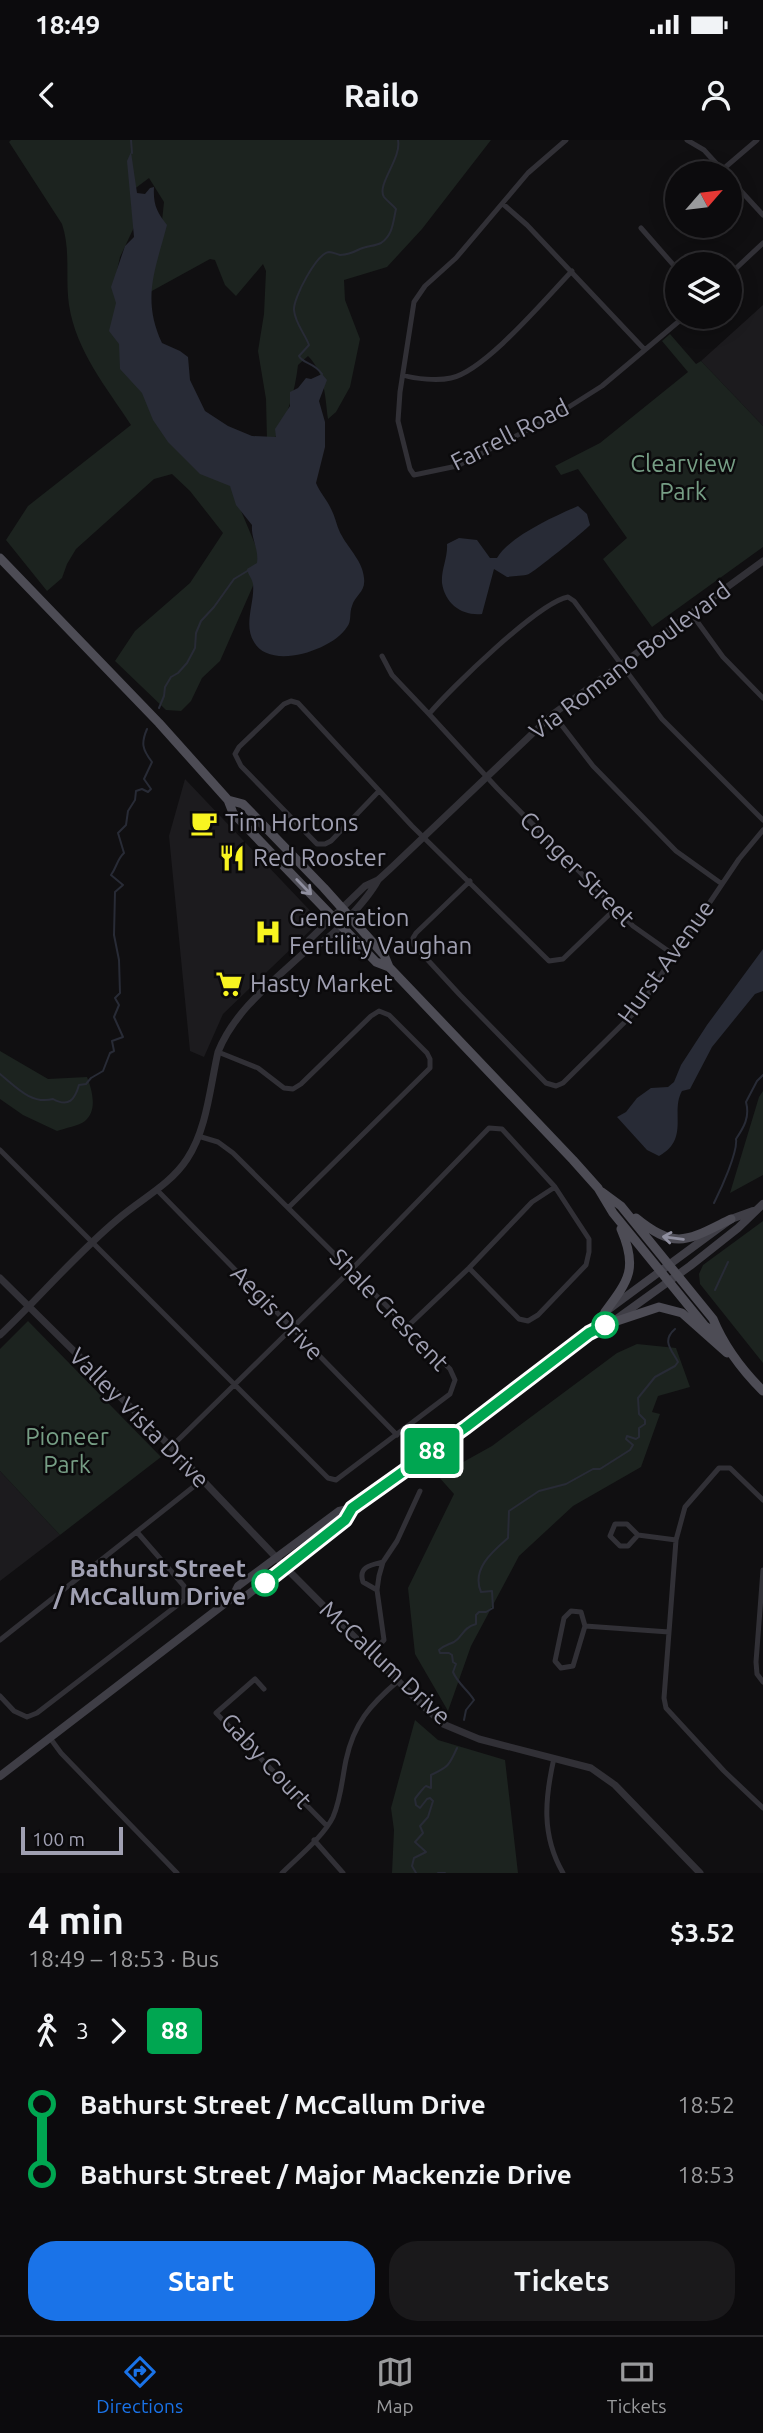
<!DOCTYPE html>
<meta charset="utf-8">
<style>
:root{--surface:#0c0b0d;--page:#1a191b;--text:#f1f3f6;--muted:#9a9b9d;--line:#2c2b2e;--accent:#1a73e8}
body{margin:0;font-family:Ubuntu,sans-serif;background:var(--page);color:var(--text);height:100vh;display:flex;flex-direction:column;font-size:26px;white-space:nowrap}
*{box-sizing:border-box;margin:0}
p{font-size:23px;color:var(--muted)}
.icon{flex:none;width:38px;height:38px;fill:none;stroke:currentColor;stroke-width:2;stroke-linecap:round;stroke-linejoin:round}
.map{position:relative;height:1733px;overflow:hidden}
.drawer{display:flex;flex-direction:column;background:var(--surface);flex:1}
.drawer>*{flex:none}
.badge{padding:0 14px;border-radius:5px;font-size:24px;line-height:46px}
.needle{width:46px;rotate:62deg}
.fabs{position:absolute;left:665px;top:21px;display:grid;gap:14px}
.fabs a{display:grid;place-items:center;width:77px;height:77px;border-radius:50%;background:var(--surface);box-shadow:0 4px 18px #0003,0 0 0 2px var(--line);font-size:35px}
.scale{position:absolute;left:21px;bottom:18px;width:102px;box-sizing:border-box;padding-left:7px;border:4px solid #a0a0b2;border-top:0;font-size:19px;line-height:24px;white-space:nowrap;color:#a0a0b2;-webkit-text-stroke:5px #0b0a0c;paint-order:stroke}
.map>.badge{position:absolute;translate:-50% -50%;box-shadow:0 0 0 4px #fff}
.legs{display:flex;align-items:center;gap:10px;height:77px;padding:0 28px;font-size:23px}
.legs p{margin-inline-start:auto}
.summary{display:flex;align-items:center;justify-content:space-between;height:119px;padding:0 28px}
h1{font-size:38px;font-weight:600;line-height:52px}
.button{display:flex;gap:14px;margin-top:auto;padding:14px 28px}
.button a{flex:1;height:80px;border-radius:28px;background:var(--accent);color:#fff;font-size:28px;font-weight:600;line-height:80px;text-align:center}
.button a+a{background:var(--page);color:var(--text)}
ul{padding:0 28px;list-style:none}
li{display:flex;align-items:center;gap:24px;height:70px;font-size:26px}
li i{display:grid;place-items:center;width:10px;height:100%;margin:0 9px;background:currentColor}
li i::after{content:'';width:18px;height:18px;margin:-9px;border:5px solid;border-radius:50%;background:var(--surface)}
li p{margin-inline-start:auto}
li:first-child i{background:linear-gradient(#0000 50%,currentColor 0)}
li:last-child i{background:linear-gradient(currentColor 50%,#0000 0)}
.status{display:flex;justify-content:space-between;align-items:center;height:49px;padding:0 35px;background:var(--surface);direction:ltr}
.status svg{height:19px;fill:currentColor}
header{display:flex;justify-content:space-between;align-items:center;height:91px;padding:0 28px;background:var(--surface);font-size:32px;font-weight:600}
.tab-bar{display:flex;justify-content:space-around;align-items:center;height:98px;border-top:2px solid var(--line);background:var(--surface);font-size:19px;color:var(--muted)}
.tab-bar a{display:grid;justify-items:center;gap:4px}
.tab-bar .active{color:var(--accent)}
.map>svg:first-child{display:block}
.built{fill:#1c1b1e}
.green{fill:#1c231f}
.water{fill:#282b36}
.lines{fill:none;stroke-linecap:round;stroke-linejoin:round}
.stream{stroke:#282b36;stroke-width:2}
.minor{stroke:#313036;stroke-width:5}
.tertiary{stroke:#313036;stroke-width:7}
.secondary{stroke:#3f3e46;stroke-width:8}
.primary{stroke:#4d4c55;stroke-width:9}
.oneway{stroke:#8f8f9f}
.line-1-casing{stroke:#fff;stroke-width:16}
.line-1{stroke:#00a651;stroke-width:10}
.stop-1-dot{fill:#fff;stroke:#00a651;stroke-width:3.5}
.labels{text-anchor:middle;stroke-width:5;stroke-linejoin:round;paint-order:stroke}
.street-label{font-size:24px;fill:#a0a0b2;stroke:#0b0a0c}
.park-label{font-size:24px;fill:#769e85;stroke:#0b0a0c}
.poi-label{font-size:24px;fill:#a0a0b2;stroke:#0b0a0c;text-anchor:start}
.stop-label{font-size:24px;font-weight:bold;fill:#a0a0b2;stroke:#0b0a0c;text-anchor:end}
</style>
<div class="status"><b>18:49</b><svg viewBox="0 0 49 12"><path d="M0 12V9h3v3zM5 12V6h3v6zM10 12V3h3v9zM15 12V0h3v12zM26 1h20v11H26zM47 4h2v5h-2z"/></svg></div>
<header><svg class="icon" aria-label="back" viewBox="0 0 24 24"><path d="M15 5l-7 7 7 7"/></svg>Railo<svg class="icon" aria-label="person" viewBox="0 0 24 24"><circle cx="12" cy="8" r="4"/><path d="M4 21q1-7 8-7t8 7"/></svg></header>
<div class="map">
<svg width="763" height="1733" viewBox="0 0 763 1733">
<rect width="100%" height="100%" fill="#100f11"/>
<!-- built -->
<path class="built" d="M763,165v121l-62,-65z
M185,639l135,142 -97,93 -19,43 -14,-6 -21,-215z
M0,1331l60,64 -60,46z"/>
<!-- green -->
<path class="green" d="M11,0h480l-69,89 -35,38 -43,13 1,20 15,39 -10,48 -14,25 -8,7c-3,-23 -3,-46 -20,-63l-10,9c-3,26 -10,50 -23,73l-8,2 -1,-41 -8,-48 6,-37 2,-43 -3,-7 -27,32 -11,-11 -10,-25 -5,-1 -60,33 4,-34 6,-18 4,-38 -15,-24 -16,12 4,31 -17,36 -4,18 1,24 114,188 32,76 -43,98 -18,17 -11,23 -10,10 -15,-1 -51,-49 20,-30 55,-48 33,-50 -33,-42 -18,-17 -18,5 -78,70 -9,15 -5,14 -15,13 -41,-51 22,-34 103,-81c-24,-37 -55,-74 -62,-120 -4,-27 2,-54 -7,-81l-53,-82z
M670,194l26,30 5,-3 62,65v121l-111,80 -49,-68 24,-21 -49,-69 -17,6 -6,-9 45,-23 88,-71 -26,-31z
M0,911l48,28 39,-2c5,13 11,33 -2,44 -6,5 -20,7 -28,10l-34,-16 -23,-16z
M763,951v84l-33,18 29,-96z
M763,1081v142l-63,-79 -1,-10 4,-9z
M28,1181l133,136 -101,78 -60,-64v-122z
M637,1204l39,4 14,39 -32,9 -6,16 8,2 -19,53 -68,39 -54,50 -48,90 -23,65 -33,-57 -7,-66 46,-94 -16,-18 54,-30 125,-93z
M415,1580l23,20 67,20 13,113h-126l2,-43 -3,-22z"/>
<!-- water -->
<path class="water" d="M131,12l6,41 8,1 5,-6 4,-1c-1,18 3,25 13,38 -11,43 -26,73 -5,118l18,8 8,6 2,23 15,31 23,15 24,10 24,1 -1,-8 15,-23v-14l8,-4 8,-10 5,1 11,-5 5,6 -8,21 6,21v25l-9,36c4,10 12,18 16,28 4,8 5,17 10,25 7,13 21,26 22,42 2,14 -9,17 -12,28 -3,7 0,15 -5,21 -14,23 -77,44 -93,15 -11,-17 1,-40 -1,-58 -1,-6 -5,-9 -6,-15l10,-6c2,-15 -6,-23 -5,-38l-16,-20 -6,-19 -30,-12 -32,-32 -15,-22 -11,-27 -22,-24 -1,-25 -10,-13 7,-28 -5,-16 14,-41 9,-9 -7,-76z
M578,366l9,8 3,11c-5,6 -55,46 -61,49 -6,2 -15,2 -22,3l-13,-8 -12,45c-20,2 -37,-10 -40,-31 -1,-13 6,-26 5,-39l12,-6 18,2 13,18h7c13,-22 58,-42 81,-52z
M763,809v42l-8,3 -43,53 -22,42 -8,2c-12,21 8,48 -23,65l-12,-6 -30,-33 9,-5 11,-14 14,-10 17,-1 6,-5 7,-17 26,-40z"/>
<g class="lines">
<!-- stream -->
<path class="stream" d="M131,0l1,13
M322,234c-8,-12 -19,-10 -23,-18l10,-11c-4,-11 -14,-22 -15,-35 -1,-12 23,-57 35,-58 4,0 7,2 11,3 7,0 14,-3 20,-6 7,-3 15,-3 21,-6 12,-8 12,-21 15,-34 -3,-4 -8,-7 -12,-12 -8,-12 18,-39 14,-57
M159,568l5,-12 1,-9 6,-10 7,-4 9,-10 8,-15 1,-15 5,-12 13,-14 20,-28 15,-9
M0,934c15,12 31,31 53,25 16,9 22,0 26,-14l7,-1 5,-6 12,-7 7,-18 4,-2 -2,-10 11,-4 -9,-20 5,-12 -4,-7 5,-5 -1,-33 -5,-25 1,-43 8,-7 -12,-10c6,-8 6,-16 13,-22l-6,-20 8,-8 2,-14 7,-11 1,-9 6,-2 6,3 3,-3 -7,-10 8,-17c-10,-13 -11,-19 -5,-33
M714,1063c7,-14 24,-51 22,-64 8,-12 14,-22 10,-37l11,-21 6,-6
M715,1150l13,-28
M464,1580l2,-10 8,-10c-6,-10 -16,-16 -21,-28l3,-8 -3,-2 -1,-7 -3,-2h-9l-1,-3c5,-5 9,-5 15,-8 9,-5 8,-14 22,-18v-9l3,-3h7l7,-4 -1,-17 -11,1c-10,-23 12,-41 27,-54l1,-27 30,-20 27,-7 27,-15h7l30,-19 3,-5 -7,-6 1,-3 9,3 3,-2v-9l6,-4v-4l-6,-6 -1,-16 17,-21 20,-11 3,-4c-6,-12 -17,-21 -3,-33
M416,1733l-4,-7 2,-8 12,-6 -11,-10 8,-9 -3,-7 8,-9 5,-16 -3,-3 -3,1 -7,9 -4,-3 -1,-6c1,-2 10,-13 11,-13l5,2v-13c17,-8 18,-9 26,-27
M438,1733h7"/>
<!-- minor -->
<path class="minor" d="M566,0l-38,33 -72,85 -31,28 -11,16 -14,90 -2,29 12,48 4,6 43,-9 96,-49 49,-31 82,-69
M687,0l17,10 21,23
M722,30l35,-30
M730,39l33,36
M503,64l24,21 118,125
M641,88l36,41
M730,134l33,-31
M403,235c12,4 35,6 48,3 34,-7 95,-80 121,-107
M691,473l32,44 40,41
M382,516l10,19 37,39
M553,574l40,52 83,85 46,33
M379,651l-48,50 -6,3h-8l-76,-78 -6,-12 4,-7 45,-43 7,-3 7,2 114,123 137,135 14,-2 52,-50
M470,741l-54,52 -3,5 1,7 46,50 86,88 10,3 7,-3 75,-74 101,-150 24,-29
M674,815l-41,-29 -136,-138 -68,-74c21,-25 110,-112 139,-117l6,4 88,118 101,101
M218,912l40,16 26,20 9,1 8,-5 70,-68 8,-5 10,4 38,38 3,6v9l-141,139
M0,1010l328,328 8,2 114,-86 5,-14 -5,-11 -217,-216 -15,-11 -20,-6
M157,1050l240,245
M408,1186l61,-58 63,-66 23,-15
M171,1307l180,-177 138,-142 13,1 53,58 34,52v13l-3,13 -48,50 -10,6 -9,-2 -50,-51
M763,1360l-33,-32h-11l-34,39 -9,33 -12,158 2,10 58,63 39,37
M638,1395l-11,-11h-12l-5,12 10,10h8l10,-11 38,5
M763,1430l-7,92 1,12 6,8
M377,1450l-14,-8c-5,-15 7,-17 20,-20
M585,1486l-12,40 -12,2 -6,-7 9,-43 7,-7 10,1 4,14 84,6
M0,1500l202,-160
M372,1513l12,-13 -7,-50 2,-14 4,-14 14,-21 23,-50
M264,1549l-9,-10 -39,34 111,113
M0,1556l14,15 13,6 10,-4 147,-113v-14l-47,-54
M50,1598l11,15 116,120
M554,1618c-9,40 -13,77 9,115
M314,1700l29,33
M282,1733c15,-15 42,-37 51,-56 8,-18 9,-38 13,-57 8,-37 24,-55 52,-79"/>
<!-- tertiary -->
<path class="tertiary" d="M309,808v-8l56,-54 13,-6 12,-11 163,-155 210,-153
M0,1138l171,169 121,127 129,130 22,20 36,15 112,29 24,17 85,88
M0,1195c40,-38 76,-81 118,-116 23,-20 52,-34 69,-60 20,-30 23,-72 31,-107 17,-43 58,-73 91,-104 18,-2 60,-51 69,-68"/>
<!-- secondary -->
<path class="secondary" d="M590,1191l15,-19 126,-93 22,-8
M232,1458l14,-2 99,-76 7,-12
M0,1636l232,-178 6,-12 101,-75 13,-3 114,-81 122,-94 23,-10 79,-57 48,-38 25,-24"/>
<!-- primary -->
<path class="primary" d="M0,418l159,165 69,77 5,13 143,149 13,5
M228,660l15,4 81,84 60,67 5,12 184,193 25,28 15,25 92,113 15,10
M602,1052l19,14 92,113c11,27 30,52 50,72
M636,1078c40,33 52,22 95,1
M605,1172c24,-32 33,-44 16,-83
M611,1183l48,-16 23,6 45,40"/>
</g>
<!-- one-way arrows -->
<defs><path id="oneway-shaft" d="M-6 0H5M1.5-3L5.5 0L1.5 3" fill="none" stroke-width="1.6" stroke-linecap="round" stroke-linejoin="round" transform="scale(1.75)"/></defs>
<g class="oneway">
<use href="#oneway-shaft" transform="translate(304 747) rotate(46)"/>
<use href="#oneway-shaft" transform="translate(673 1098) rotate(-173)"/>
</g>
<g class="lines">
<!-- line-1 casing -->
<g class="line-1-casing">
<path id="line-1" d="M265,1443l80,-63 7,-12 114,-81 123,-94 16,-8"/>
</g>
<!-- line-1 -->
<use href="#line-1" class="line-1"/>
</g>
<!-- icons -->
<defs>
<g id="cafe-bare" transform="scale(2.1)"><path d="M-5.5-4.5H6V0H3Q3 3.5 0 3.5H-2.5Q-5.5 3.5-5.5 0ZM3-3.2v2h1.7v-2ZM-6 4.5H4V6H-6Z" fill="#f8f420" stroke="#0b0a0c" stroke-width="2.5" paint-order="stroke"/></g>
<g id="restaurant-bare" transform="scale(2.1)"><path d="M-5-6h1v4h1v-4h1v4h1v-4h1v5L-1.5 .5V6h-2V.5L-5-1ZM5-6V6H3V1.5H1.5Q1.5-4 5-6Z" fill="#f8f420" stroke="#0b0a0c" stroke-width="2.5" paint-order="stroke"/></g>
<g id="hospital-bare" transform="scale(2.1)"><path d="M-5-5h3v3.5h4V-5h3V5h-3V1.5h-4V5h-3Z" fill="#f8f420" stroke="#0b0a0c" stroke-width="2.5" paint-order="stroke"/></g>
<g id="supermarket-bare" transform="scale(2.1)"><path d="M-6-5.5h2.5l.6 2H6L4.5 2H-2.5L-4.4-4H-6ZM-1.5 3.2a1.3 1.3 0 1 0 .1 0ZM3 3.2a1.3 1.3 0 1 0 .1 0Z" fill="#f8f420" stroke="#0b0a0c" stroke-width="2.5" paint-order="stroke"/></g>
</defs>
<g fill-rule="evenodd">
<use href="#cafe-bare" x="204" y="683"/>
<use href="#restaurant-bare" x="232" y="718"/>
<use href="#hospital-bare" x="268" y="792"/>
<use href="#supermarket-bare" x="229" y="844"/>
</g>
<!-- markers -->
<g class="stop-1-dot">
<circle cx="605" cy="1185" r="12"/>
<circle cx="265" cy="1443" r="12"/>
</g>
<g class="labels">
<!-- street labels -->
<g class="street-label">
<text transform="translate(510 295) rotate(-27)" y="8">Farrell Road</text>
<text transform="translate(630 521) rotate(-37)" y="8">Via Romano Boulevard</text>
<text transform="translate(577 729) rotate(45)" y="8">Conger Street</text>
<text transform="translate(666 822) rotate(-54)" y="8">Hurst Avenue</text>
<text transform="translate(389 1170) rotate(46)" y="8">Shale Crescent</text>
<text transform="translate(277 1173) rotate(46)" y="8">Aegis Drive</text>
<text transform="translate(139 1278) rotate(45)" y="8">Valley Vista Drive</text>
<text transform="translate(385 1523) rotate(43)" y="8">McCallum Drive</text>
<text transform="translate(266 1621) rotate(47)" y="8">Gaby Court</text>
</g>
<!-- park labels -->
<g class="park-label">
<text x="683" y="332">Clearview<tspan x="683" dy="28">Park</tspan></text>
<text x="67" y="1305">Pioneer<tspan x="67" dy="28">Park</tspan></text>
</g>
<!-- poi labels -->
<g class="poi-label">
<text x="225" y="691">Tim Hortons</text>
<text x="253" y="726">Red Rooster</text>
<text x="289" y="786">Generation<tspan x="289" dy="28">Fertility Vaughan</tspan></text>
<text x="250" y="852">Hasty Market</text>
</g>
<!-- stop labels -->
<g class="stop-label">
<text x="246" y="1437">Bathurst Street<tspan x="246" dy="28">/ McCallum Drive</tspan></text>
</g>
</g>
</svg>
<div class="fabs">
<a><svg class="needle" viewBox="-14 -14 28 28"><path d="M0-13l5 13h-10z" fill="#e53935"/><path d="M0 13l5-13h-10z" fill="#9a9b9d"/></svg></a>
<a><svg class="icon" aria-label="layers" viewBox="0 0 24 24"><path d="M12 4l9 5-9 5-9-5zM3 14l9 5 9-5"/></svg></a>
</div>
<div class="scale">100 m</div>
<b class="badge" style="left:432px;top:1311px;background:#00a651;color:#fff">88</b>
</div>
<section class="drawer">
<div class="summary"><div><h1>4 min</h1><p>18:49 – 18:53 · Bus</p></div><b>$3.52</b></div>
<div class="legs"><svg class="icon" aria-label="walk" viewBox="0 0 24 24"><circle cx="13" cy="4" r="2"/><path d="M13 8l-2 6 4 7M11 14l-3 7M7 12l3-4h3l4 4"/></svg>3<svg class="icon" aria-label="forward" viewBox="0 0 24 24"><path d="M9 5l7 7-7 7"/></svg><b class="badge" style="background:#00a651;color:#fff">88</b></div>
<ul>
<li><i style="color:#00a651"></i><b>Bathurst Street / McCallum Drive</b><p>18:52</p></li>
<li><i style="color:#00a651"></i><b>Bathurst Street / Major Mackenzie Drive</b><p>18:53</p></li>
</ul>
<div class="button"><a>Start</a><a>Tickets</a></div>
</section>
<nav class="tab-bar">
<a class="active"><svg class="icon" aria-label="directions" viewBox="0 0 24 24"><path d="M12 3l9 9-9 9-9-9zM9 14v-3h6M13 9l2 2-2 2"/></svg>Directions</a>
<a><svg class="icon" aria-label="map" viewBox="0 0 24 24"><path d="M3 6l6-2 6 2 6-2v14l-6 2-6-2-6 2zM9 4v14M15 6v14"/></svg>Map</a>
<a><svg class="icon" aria-label="tickets" viewBox="0 0 24 24"><path d="M3 7h18v10H3zM15 7v10"/></svg>Tickets</a>
</nav>
